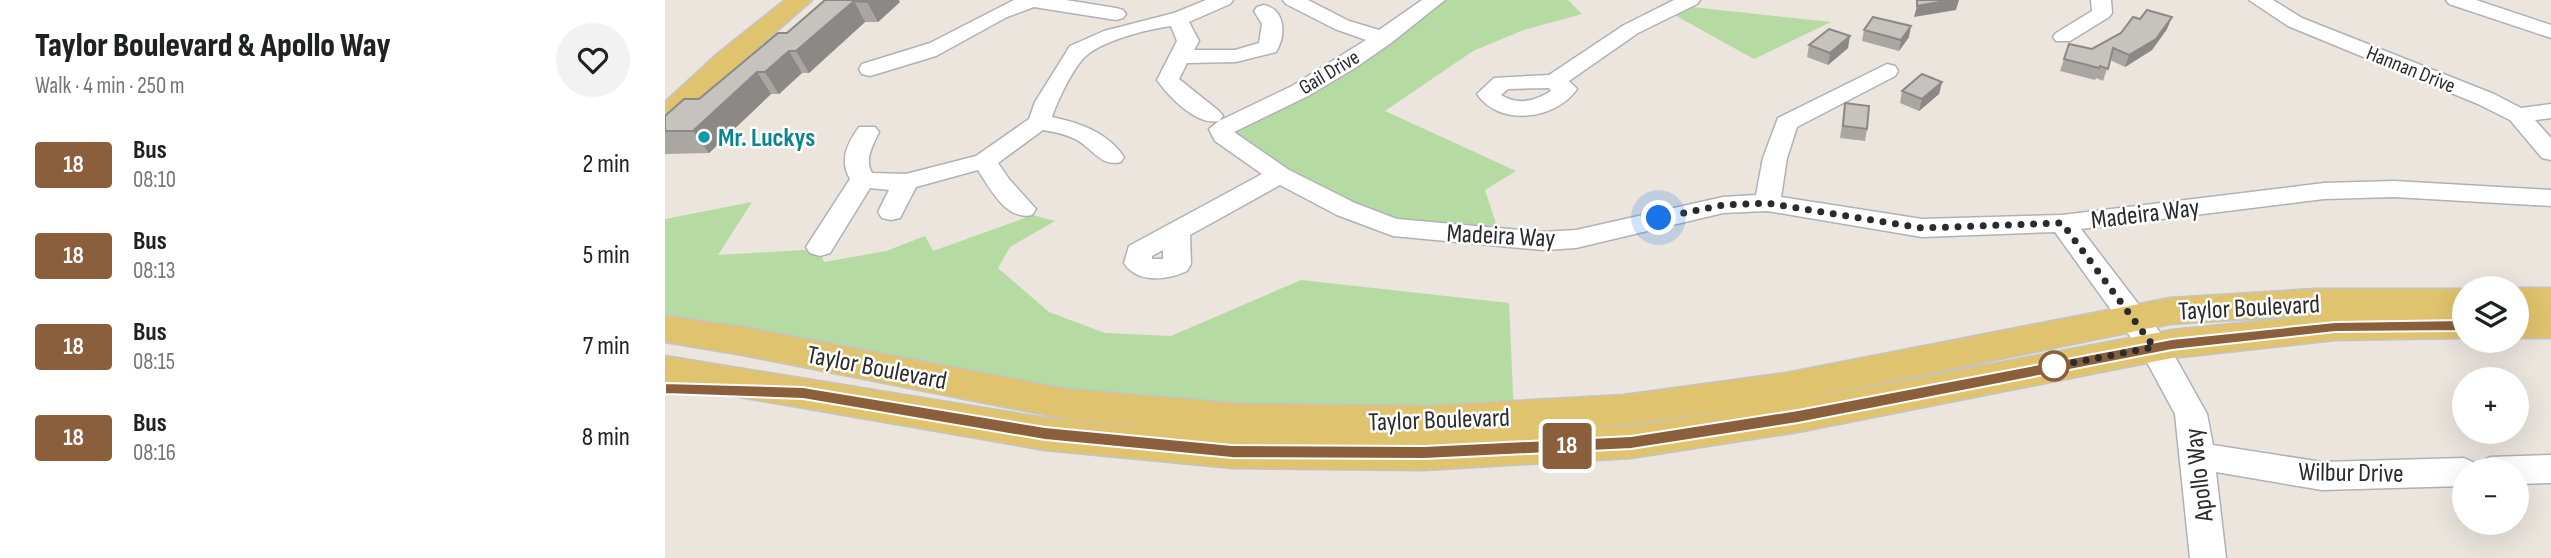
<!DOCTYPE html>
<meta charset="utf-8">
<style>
:root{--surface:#fff;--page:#f2f2f2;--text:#202124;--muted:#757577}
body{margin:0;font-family:"Sofia Sans Condensed",sans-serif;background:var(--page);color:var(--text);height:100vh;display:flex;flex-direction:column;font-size:26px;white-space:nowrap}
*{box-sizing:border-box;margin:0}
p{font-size:23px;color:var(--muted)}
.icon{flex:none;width:38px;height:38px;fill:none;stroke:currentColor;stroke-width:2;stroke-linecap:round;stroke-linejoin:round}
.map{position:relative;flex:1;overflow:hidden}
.drawer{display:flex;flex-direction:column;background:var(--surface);width:665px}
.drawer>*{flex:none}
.badge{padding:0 14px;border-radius:5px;font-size:24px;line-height:46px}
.tools{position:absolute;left:1787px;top:276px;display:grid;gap:14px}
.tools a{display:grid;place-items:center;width:77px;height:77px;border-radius:50%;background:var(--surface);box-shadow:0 7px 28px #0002;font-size:35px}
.you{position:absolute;width:35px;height:35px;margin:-18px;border:5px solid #fff;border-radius:50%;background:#1a73e8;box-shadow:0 0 0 10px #1a73e833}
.map>.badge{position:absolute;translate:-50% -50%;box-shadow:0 0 0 4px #fff}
.round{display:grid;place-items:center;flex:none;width:74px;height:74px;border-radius:37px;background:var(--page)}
.headline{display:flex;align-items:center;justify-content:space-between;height:119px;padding:0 35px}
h1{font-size:33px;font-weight:800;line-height:52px}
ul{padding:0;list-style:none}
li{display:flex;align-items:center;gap:21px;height:91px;padding:0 35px}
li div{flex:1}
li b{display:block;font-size:26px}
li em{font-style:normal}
li .badge{min-width:77px;font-weight:700;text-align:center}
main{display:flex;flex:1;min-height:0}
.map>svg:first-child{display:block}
.green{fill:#b6dba2}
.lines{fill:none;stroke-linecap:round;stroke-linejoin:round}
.minor-casing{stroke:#afb1b9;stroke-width:3}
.major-casing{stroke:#c4c4c4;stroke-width:3}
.minor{fill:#fff;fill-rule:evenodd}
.major{fill:#e0c36e;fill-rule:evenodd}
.wall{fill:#aaa7a3}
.shaded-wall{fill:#8b8885}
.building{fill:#c6c2be;stroke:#8b8885;stroke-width:2}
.line{fill:#8b5e3c;stroke:#fff;stroke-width:2}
.walk{stroke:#2b2b2b;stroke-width:7;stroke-dasharray:0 12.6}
.culture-dot{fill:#0f9aa8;stroke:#fff;stroke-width:2.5}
.stop-dot{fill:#fff;stroke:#8b5e3c;stroke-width:3.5}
.labels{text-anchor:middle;stroke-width:5;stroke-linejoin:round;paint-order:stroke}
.far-street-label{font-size:21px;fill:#2b2b2b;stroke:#fff}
.culture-label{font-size:26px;font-weight:bold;fill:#0d838f;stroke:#fff;text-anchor:start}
.street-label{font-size:26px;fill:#2b2b2b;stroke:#fff}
</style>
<main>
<section class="drawer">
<div class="headline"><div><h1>Taylor Boulevard &amp; Apollo Way</h1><p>Walk · 4 min · 250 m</p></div><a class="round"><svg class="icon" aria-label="heart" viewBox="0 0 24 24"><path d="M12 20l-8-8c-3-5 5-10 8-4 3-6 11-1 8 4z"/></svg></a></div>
<ul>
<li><span class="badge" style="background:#8b5e3c;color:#fff">18</span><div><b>Bus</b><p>08:10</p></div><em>2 min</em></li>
<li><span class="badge" style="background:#8b5e3c;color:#fff">18</span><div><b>Bus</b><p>08:13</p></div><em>5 min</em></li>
<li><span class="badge" style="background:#8b5e3c;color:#fff">18</span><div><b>Bus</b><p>08:15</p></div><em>7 min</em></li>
<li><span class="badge" style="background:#8b5e3c;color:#fff">18</span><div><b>Bus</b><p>08:16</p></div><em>8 min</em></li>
</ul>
</section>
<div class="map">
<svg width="1886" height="558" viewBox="0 0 1886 558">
<rect width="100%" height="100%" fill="#ebe5de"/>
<!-- green -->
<path class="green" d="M770,0h133l14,14 -58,16 -51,21 -88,60 131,60 -31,19 16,49 -108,-12 -170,-91z
M1017,6l149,16 -77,37 -85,-47z
M87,202l-34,53 101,-6 5,13 62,-11 39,-15 8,15 100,-36 22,6 -45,26 -12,21 51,44 56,21 66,3 130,-56 208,23 5,113 -270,4 -579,-91v-110z"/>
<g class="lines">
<!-- minor casing -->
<g class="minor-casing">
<path id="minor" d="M349,0h52l50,8 7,2 3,4 -3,4 -7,2 -82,-13 -27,10 -71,39 -66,20 -8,-2 -3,-5 3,-5 68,-21z
M541,0h27l-3,4 -41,18 10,19 -5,9h41l24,-7 3,-19 -8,-13 3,-4 7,-2c22,5 22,31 12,47l-40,10 -49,1 -8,16 40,32 4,5 -4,5 73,-35 74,-46 -31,-11 -49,-25 -3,-4h25l41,21 30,9 43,-30h23l-54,43 -36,25 -47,28 -74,36 55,38 66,33 42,16 146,13 33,-2 147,-33 33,-2 7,-37 15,-40 109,-54 8,2 3,5 -3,5 -98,51 -10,31 -6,39 141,22 140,-4 262,-32 70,-2 157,9v16l-157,-9 -70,2 -243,30 84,110 42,75 6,31 109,17 142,-4 13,6 13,-7 61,-2v28l-34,1v-13h-53v15l-142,4 -106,-18 10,86h-36l-15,-144 -33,-61 -87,-121 -133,5 -155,-26 -44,2 -147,35 -33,2 -150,-14 -56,-21 -57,-30 -90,50 1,29 -4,7c-19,9 -50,13 -63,-8l5,-17 133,-72 -47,-33 -6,-12 10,-8c-22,5 -50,-24 -62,-41l20,-39 -6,-15c-23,3 -66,14 -84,29 -13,10 -30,47 -35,62 28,6 55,15 72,40l-3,5c-20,5 -28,-13 -44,-22 -11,-6 -22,-8 -34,-10l-45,33 11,16 27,30 -4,6c-25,6 -42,-26 -54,-45l-62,17 -16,31 -9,2 -9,-2 -4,-6 11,-22 -19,-2 -40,65 -10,3 -10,-3 -4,-6 44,-68c-11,-19 -3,-35 9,-52h16l4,5c-6,13 -15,28 -7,41l34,1 70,-18 53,-37 6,-17 35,-56 34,-15 70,-18zM498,250v9h-11v-3z
M1009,0h26l-3,4 -59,29 -69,48 8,8c-21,31 -78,38 -100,5l17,-16 55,-3 75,-50zM884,88l2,3c-16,10 -33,15 -50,4l7,-6z
M1426,0h20l1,13 -3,4 -39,24h-14l-3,-4 3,-4 36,-22z
M1584,0h24l29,18 192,76 27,14 30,-4v14l-16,2 16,18v22l-9,-2 -32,-38 -32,-16 -190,-78z
M1781,0h30l75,25v13l-102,-34z"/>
</g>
<!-- major casing -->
<g class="major-casing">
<path id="major" d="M120,0h27l-76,67 -61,57 -10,3v-25l51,-47z
M1852,288h34v50h-34v-49h-4z
M1650,289h150l-1,49 -129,2 -163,18 -374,74 -167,26 -207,12 -192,-2 -187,-18 -380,-66v-28l380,62 148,13 -127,-12 -323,-64 -78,-13v-26l78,11 323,62 178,15 183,2 197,-11 162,-22 384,-75zM1664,314l-157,16 -376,71 374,-77zM1074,409l-108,17 -65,3 58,-4z"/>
</g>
<!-- minor -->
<use href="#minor" class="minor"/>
<!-- major -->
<use href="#major" class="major"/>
</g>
<!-- wall -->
<path class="wall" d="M160,0l75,2 -22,20h-13l-56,51h-7l-23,21h-8l-62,59 -44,1v-38l34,-17 88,-66z
M1507,17l-5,12 -15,21 -27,17 -15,-7 -7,21 -7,-3 -1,2 -35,-9 9,-27 23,5 29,-16 19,-14z
M1199,30l45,7 -10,14 -37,-10z
M1144,45l39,3 -20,17 -21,-8z
M1277,82l-3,12 -20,17 -19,-8 2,-12z
M1180,103l22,26 -2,12 -25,-3z"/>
<!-- shaded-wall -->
<path class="shaded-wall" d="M204,0h30l1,2 -22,20 -11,-20z
M1286,0h8l-3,10 -42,7 3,-11z
M189,1l11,21 -56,51 -13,-22z
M1507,17l-5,12 -15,21 -27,17 4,-12z
M1246,26l-2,11 -10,14 2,-11z
M1185,36l-2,12 -20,17 2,-12z
M124,51l13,22 -23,21 -14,-22z
M92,72l14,22 -62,59 -16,-22z
M1277,82l-3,12 -20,17 3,-12z"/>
<!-- building -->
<path class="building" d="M160,0h44l-2,2 -13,-1 -58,50h-7l-24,21h-8l-64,59h-28v-15l19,-17h15l79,-66h9z
M1252,0h34l-34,6z
M1482,10l25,7 -16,22 -27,16 -16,-7 -5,21 -8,-3 -1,2 -35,-9 5,-15 23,5 29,-16 12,-16 7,2z
M1208,17l38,9 -10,14 -37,-10z
M1164,29l21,7 -20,17 -21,-8z
M1257,74l20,8 -20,17 -20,-8z
M1180,103l24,3 -2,23 -24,-3z"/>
<!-- line -->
<path class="line" d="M1799,320l7,5 -7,6 -129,1 -163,18 -374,73 -167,26 -207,10 -192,-1 -187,-18 -242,-41 -138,-5v-11l138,4 242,40 187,18 192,1 207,-10 167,-26 374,-71 163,-17z"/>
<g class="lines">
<!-- walk -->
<path class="walk" d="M994,218l64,-13 44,-2 155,25 140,-5 92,124 -108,21 8,-2"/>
</g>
<!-- markers -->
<circle class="culture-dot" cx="39" cy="137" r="7"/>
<circle class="stop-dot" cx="1389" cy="366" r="14"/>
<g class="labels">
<!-- far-street labels -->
<g class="far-street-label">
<text transform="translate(1746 69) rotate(22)" y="7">Hannan Drive</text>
<text transform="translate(664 72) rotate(-31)" y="7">Gail Drive</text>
</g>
<!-- culture labels -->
<g class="culture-label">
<text x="53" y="146">Mr. Luckys</text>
</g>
<!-- street labels -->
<g class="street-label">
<text transform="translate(1480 213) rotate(-7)" y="9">Madeira Way</text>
<text transform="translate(836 235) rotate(3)" y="9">Madeira Way</text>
<text transform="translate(1584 307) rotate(-3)" y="9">Taylor Boulevard</text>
<text transform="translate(212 367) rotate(11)" y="9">Taylor Boulevard</text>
<text transform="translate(774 419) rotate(-2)" y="9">Taylor Boulevard</text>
<text transform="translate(1686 472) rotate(1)" y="9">Wilbur Drive</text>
<text transform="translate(1533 475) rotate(-97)" y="9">Apollo Way</text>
</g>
</g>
</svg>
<div class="tools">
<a><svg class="icon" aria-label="layers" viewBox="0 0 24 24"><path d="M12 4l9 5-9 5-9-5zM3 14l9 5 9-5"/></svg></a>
<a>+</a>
<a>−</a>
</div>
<div class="you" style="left:994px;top:218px"></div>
<b class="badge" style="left:902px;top:446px;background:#8b5e3c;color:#fff">18</b>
</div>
</main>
